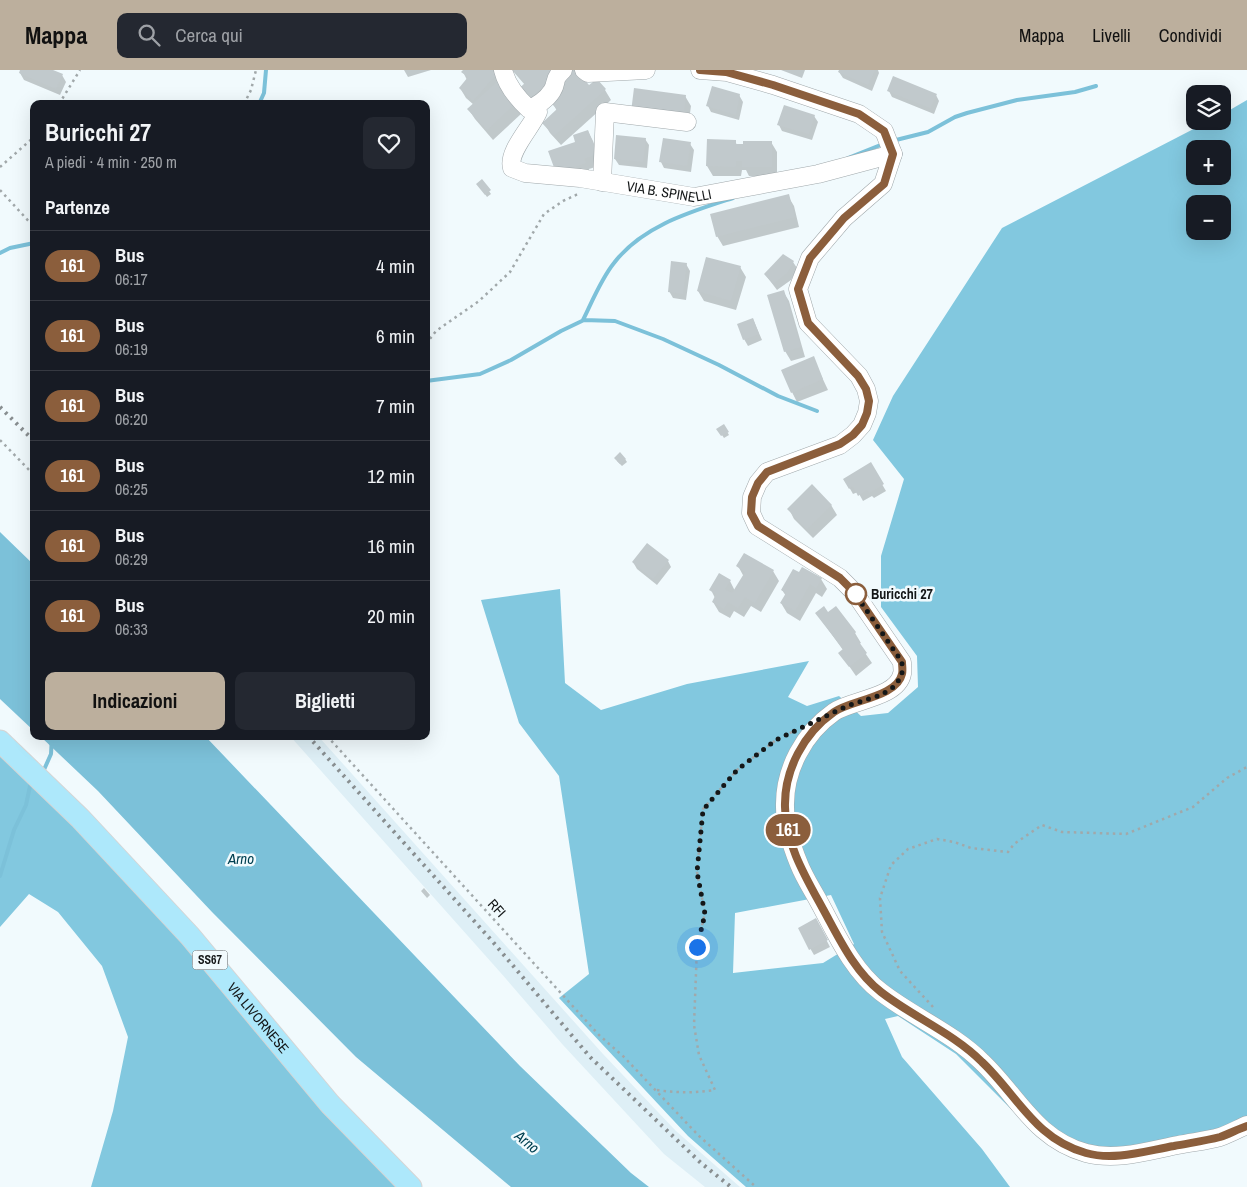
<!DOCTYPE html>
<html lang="it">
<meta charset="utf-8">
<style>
:root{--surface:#171b24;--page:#242831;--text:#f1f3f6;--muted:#9ea1a6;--line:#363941;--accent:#bcaf9d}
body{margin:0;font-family:"Archivo Narrow",sans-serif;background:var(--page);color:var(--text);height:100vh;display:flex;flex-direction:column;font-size:19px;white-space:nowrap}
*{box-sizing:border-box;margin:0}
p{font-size:16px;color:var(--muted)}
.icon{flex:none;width:28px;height:28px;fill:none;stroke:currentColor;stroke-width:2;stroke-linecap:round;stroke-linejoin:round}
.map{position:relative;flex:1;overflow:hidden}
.sheet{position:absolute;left:30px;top:30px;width:400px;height:640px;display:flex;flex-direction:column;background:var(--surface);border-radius:10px;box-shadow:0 5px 20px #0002}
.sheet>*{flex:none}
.badge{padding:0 10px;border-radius:16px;font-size:18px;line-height:32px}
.buttons{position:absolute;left:1186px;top:15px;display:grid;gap:10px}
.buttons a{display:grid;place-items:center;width:45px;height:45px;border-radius:10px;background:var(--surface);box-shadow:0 5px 20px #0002;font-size:25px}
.you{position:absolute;width:25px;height:25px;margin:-12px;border:4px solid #fff;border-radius:50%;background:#1a73e8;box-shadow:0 0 0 8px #1a73e833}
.map>.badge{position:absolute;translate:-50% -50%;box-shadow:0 0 0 2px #fff}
h2{padding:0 15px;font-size:19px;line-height:45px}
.round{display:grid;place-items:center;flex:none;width:52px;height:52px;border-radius:10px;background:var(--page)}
.overview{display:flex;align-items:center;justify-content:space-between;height:85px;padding:0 15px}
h1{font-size:24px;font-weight:700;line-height:38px}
.button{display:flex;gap:10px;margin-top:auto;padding:10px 15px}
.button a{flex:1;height:58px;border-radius:10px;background:var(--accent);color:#111;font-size:20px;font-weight:700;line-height:58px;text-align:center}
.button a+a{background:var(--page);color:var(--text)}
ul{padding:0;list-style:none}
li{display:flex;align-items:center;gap:15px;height:70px;padding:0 15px;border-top:1px solid var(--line)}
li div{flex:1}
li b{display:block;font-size:19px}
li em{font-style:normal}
li .badge{min-width:55px;font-weight:700;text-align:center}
header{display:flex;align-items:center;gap:30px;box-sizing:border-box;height:70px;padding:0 25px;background:var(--accent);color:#111}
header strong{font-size:24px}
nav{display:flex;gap:28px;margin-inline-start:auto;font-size:18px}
.search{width:350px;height:45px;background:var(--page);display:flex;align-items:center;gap:12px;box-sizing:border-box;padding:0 18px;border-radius:10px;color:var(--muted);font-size:19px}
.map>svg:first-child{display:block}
.built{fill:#deeff6}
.forest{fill:#82c8df;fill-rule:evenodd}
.water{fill:#7cc1d9}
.shadow{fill:#0003;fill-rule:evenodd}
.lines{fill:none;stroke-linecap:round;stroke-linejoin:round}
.stream{stroke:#7cc1d9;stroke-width:4}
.building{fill:#c1c9cc}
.minor-casing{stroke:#a0a8ab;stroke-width:19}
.major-casing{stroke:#d5d5d5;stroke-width:23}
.path{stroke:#a1a8aa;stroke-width:2.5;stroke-dasharray:2.5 4;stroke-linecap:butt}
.minor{stroke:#fff;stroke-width:18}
.major{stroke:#ade8fb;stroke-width:21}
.rail{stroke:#888e90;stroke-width:4;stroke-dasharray:2.5 5;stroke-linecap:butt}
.line-casing{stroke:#fff;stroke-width:11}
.line{stroke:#8b5e3c;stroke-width:8}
.walk{stroke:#141718;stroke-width:5;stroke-dasharray:0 9}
.stop-dot{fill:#fff;stroke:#8b5e3c;stroke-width:2.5}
.labels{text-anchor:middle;stroke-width:5;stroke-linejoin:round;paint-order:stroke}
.shield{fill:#f1fafd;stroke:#565b5d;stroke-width:1}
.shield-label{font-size:12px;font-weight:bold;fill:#141718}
.street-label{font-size:14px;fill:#141718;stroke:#f1fafd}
.stop-label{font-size:14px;font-weight:bold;fill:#141718;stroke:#f1fafd;text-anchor:start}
.water-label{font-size:15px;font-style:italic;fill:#004051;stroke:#f1fafd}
</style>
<header>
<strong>Mappa</strong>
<div class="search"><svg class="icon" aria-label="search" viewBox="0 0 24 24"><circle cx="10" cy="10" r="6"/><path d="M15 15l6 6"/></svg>Cerca qui</div>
<nav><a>Mappa</a><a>Livelli</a><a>Condividi</a></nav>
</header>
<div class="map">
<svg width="1247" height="1117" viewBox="0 0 1247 1117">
<rect width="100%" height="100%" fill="#f1fafd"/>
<!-- built -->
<path class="built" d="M290,666h28l285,318 73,77 64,56h-35l-41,-33 -101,-109 -63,-73z"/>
<!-- forest -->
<path class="forest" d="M1247,30v1030l-112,31 -99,-27 -80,-80 -58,-38 -13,3 17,38 80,92 28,38h-264l-58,-51 -129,-138 30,-24 -30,-198 -40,-53 -38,-123 79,-11 5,94 36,27 86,-26 122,-23 -21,36 19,9 32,-10 22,20 27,-3 30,-26 -1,-31 -36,-49v-51l23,-77 -31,-39 20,-44 109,-168 207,-107h13l1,-7zM1195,79h27v27h-27zM1195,134h27v27h-27zM831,825l23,49 -31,19 -90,10 2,-60z
M0,681l64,61 338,375h-311l22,-76 15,-74 -26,-71 -44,-54 -29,-18 -29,33z"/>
<!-- water -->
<path class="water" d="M0,462l34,33v166l-34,-32z
M40,666h165l315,330 111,107 18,14h-138l-155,-130 -144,-145 -114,-121z"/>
<!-- shadow -->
<path class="shadow" d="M21,0h28l13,5 4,7 -6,13 -36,-15 -4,-7z
M404,0h27l-23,7z
M465,0h35l21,44 -28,26 -18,-21 -6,-9 5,-5 -8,-7 -6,-10 7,-8 -4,-8z
M512,0h63l14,17 16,3 6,10 -50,45 -11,-12 -6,-10 13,-12 -5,-9 -27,-17zM559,16l4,7 -6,6z
M781,0h24l-3,8z
M840,0h38l1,3 -7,18 -29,-13 -4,-6z
M635,19l50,7 6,10 -3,22z
M889,21l47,4 3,6 -5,13 -42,-17z
M739,25l4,7 -4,18 -28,-8 -3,-6z
M814,46l4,6 -6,18 -30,-9 -3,-6z
M588,61l5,10 9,24 -13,4 1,4 -28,10 15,-41z
M645,69l4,6 -2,23 -28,-3 -4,-6z
M735,71l2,4 34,-3 6,10v25l-28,-1 -3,-6h-4l-1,6h-28l-6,-10z
M690,74l4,6 -3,22 -27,-4 -3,-6z
M482,111l9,13 -4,3 -7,-10z
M788,126l6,10 5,21 -76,19 -6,-10z
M793,192l4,6 -6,12 -14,10 -12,-16z
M686,194l4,7 -4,29 -13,-2 -4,-7z
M740,197l6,10 -10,33 -32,-9 -6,-10z
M783,221l6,10 16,56 -14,4 -6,-10z
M753,249l9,21 -14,6 -4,-7z
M813,288l15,32 -31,12 -5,-10z
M724,356l5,9 -5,3 -6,-9z
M625,389l2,3 -5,4 -5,-5z
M870,394l16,27 -12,7 -2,-2 -9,5 -5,-9 -5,2 -8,-14z
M831,435l6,10 -24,23 -19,-19 -5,-10z
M745,484l28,17 6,10 -18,31 -10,-6 -7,11 -10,-6 -4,7 -11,-6 -6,-10 2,-4 -4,-8 19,-9 5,10 9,-14 -6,-11z
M668,491l3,6 -14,18 -20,-16 -4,-7z
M821,509l6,10 -5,8 -6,-4 -16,28 -13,-8 -6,-10 5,-7 -4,-6z
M836,537l19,26 6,10 -2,1 13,19 -16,13 -16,-23 3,-3 -26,-36 11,-1z
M424,818l6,7 -3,3 -6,-7z
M816,850l14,27 -16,8 -15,-26z"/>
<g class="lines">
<!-- stream -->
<path class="stream" d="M259,34l5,-11 2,-23
M892,71l36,-9 27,-15 12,-4 50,-13 58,-8 21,-6
M848,88l35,-14
M0,183l10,-5 24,-5
M583,250c9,-18 18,-41 31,-57 28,-37 76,-51 119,-65
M426,311l54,-7 31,-14 50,-29 23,-11 31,1 48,18 56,26 59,31 39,15
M43,702l8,-18 1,-18
M0,806l14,-46 12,-25 4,-19 4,-4"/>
</g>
<!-- building -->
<path class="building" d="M20,0h33l10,4 -7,15 -37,-16z
M463,0h35l1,1 -26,30 -14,-13 9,-11 -7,-5z
M513,0h48l-9,17 -23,20 -14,-15 10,-9z
M570,0h6l13,15 8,-6 9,10 -52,47 -12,-13 15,-14 -6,-6 12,-12 -7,-8z
M839,0h36l-7,15 -30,-13z
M893,6l44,18 -7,14 -43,-17z
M497,12l19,21 -29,27 -20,-21z
M712,16l28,8 -4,21 -30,-9z
M634,18l52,7 -3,24 -52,-7z
M784,35l31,10 -6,19 -32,-9z
M588,60l9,24 -13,5 2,4 -30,10 -8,-22 27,-9 -2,-7z
M616,65l30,3 -3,24 -29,-3z
M663,68l28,4 -4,24 -28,-4z
M707,69l29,1v4h7v-3h29v26h-30v-6h-6v6l-30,-1z
M482,109l9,11 -6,5 -9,-11z
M789,124l6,23 -79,20 -6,-23z
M783,184l11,7 -7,12 -14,11 -9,-10z
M706,187l35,9 -10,35 -34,-10z
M671,191l16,2 -4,31 -15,-2z
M784,220l17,57 -17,5 -17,-57z
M753,248l6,16 -16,6 -6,-16z
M814,286l9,23 -32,14 -10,-23z
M724,354l5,8 -8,4 -5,-7z
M620,382l6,7 -6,5 -6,-6z
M871,392l13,22 -15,9 -2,-3 -9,6 -5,-10 -4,3 -6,-10z
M812,414l20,21 -25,24 -20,-20z
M647,473l22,17 -16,19 -21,-17z
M744,483l30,17 -19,33 -10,-6 -7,11 -10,-6 -4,7 -12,-7 4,-8 -7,-4 10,-17 12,7 -6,9 7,4 13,-21 -9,-6z
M802,497l20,11 -6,10 -6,-4 -15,27 -15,-8 6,-10 -5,-3 12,-21 6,3z
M824,536l4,6 8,-6 20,26 -2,3 13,18 -18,14 -11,-14 5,-4 -28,-36z
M816,848l12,22 -19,10 -11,-22z"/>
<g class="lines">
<!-- minor casing -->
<g class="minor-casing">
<g id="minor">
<path d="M503,0c4,16 14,28 26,39 8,-3 18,-10 23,-18 6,-9 0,-11 11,-21"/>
<path d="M584,0l4,3 58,-3"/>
<path d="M700,0l27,2 46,13 86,29 25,17 9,23 -10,30 -39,34 -34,40 -12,31 10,34 51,53 7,13 3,12 -2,12 -5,12 -9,10 -13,10 -73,27 -9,11 -6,14 -1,16 6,13 83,52 14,14 48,70c0,3 1,9 0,12 -5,24 -51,26 -68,38 -30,21 -50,58 -49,95 0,18 7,40 14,57 5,13 13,25 20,38 17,31 33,68 62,90 32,25 72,41 101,70 35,33 53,77 104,91 30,8 62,-2 92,-8 14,-3 28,-4 42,-8 9,-3 18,-8 27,-12"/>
<path id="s1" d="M536,37l2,5c-7,16 -31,40 -26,56l13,5 55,5 114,19 124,-23 75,-20"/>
<path d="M602,112l3,-70 82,10"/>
</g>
</g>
<!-- major casing -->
<g class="major-casing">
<g id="major">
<path id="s2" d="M0,671l80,77 110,118 140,168 81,83"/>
</g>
</g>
<!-- path -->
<path class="path" d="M59,34l21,-34
M244,34l7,-14 5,-20
M0,97l34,-30
M0,120l34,37
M426,274l10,-13 43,-30 31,-29 34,-58 19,-13 15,-7
M0,370l34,35
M327,666l272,299 25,22 75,79 57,51
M933,937l-33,-36 -18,-39 -2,-34 11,-33 17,-16 29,-10 17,3 17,6 37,4 6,-8 28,-19 20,7 64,2 67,-27 34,-29 20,-11
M657,1020c20,3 38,3 58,0l-16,-35 -5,-30 3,-78 8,-34 -8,-41 6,-63 34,-39 39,-30 16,-8"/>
<!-- minor -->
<use href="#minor" class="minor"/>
<!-- major -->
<use href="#major" class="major"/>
<!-- rail -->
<path class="rail" d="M0,337l34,34
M308,666l185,206 97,115 111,106 30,24"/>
</g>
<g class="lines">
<!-- line casing -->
<g class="line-casing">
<path id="line" d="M700,0l26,2 47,13 86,29 25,17 9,23 -9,30 -40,34 -34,40 -12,31 10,34 50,53 8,13 3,12 -2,12 -5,12 -9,10 -13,9 -73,28 -9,11 -6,14 -1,16 7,13 82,52 14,14 48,70c0,3 1,9 0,12 -5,23 -51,26 -68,38 -30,21 -50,58 -49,95 0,36 21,71 38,102 16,29 31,62 58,83 32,25 72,41 101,70 35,33 53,77 104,91 28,8 59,-2 88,-7 15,-3 31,-5 46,-9 9,-3 18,-8 27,-11"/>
</g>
<!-- line -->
<use href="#line" class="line"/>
<!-- walk -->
<path class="walk" d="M697,877l8,-33 -8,-42 6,-62 34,-40 39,-30 71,-34 34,-11 14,-9 7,-11v-13l-48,-70 2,2"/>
</g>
<!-- markers -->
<circle class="stop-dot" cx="856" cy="524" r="10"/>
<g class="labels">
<!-- shield labels -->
<rect class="shield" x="192.5" y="880.5" width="35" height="19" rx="4"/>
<g class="shield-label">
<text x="210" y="894">SS67</text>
</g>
<!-- street labels -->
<g class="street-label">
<text dy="5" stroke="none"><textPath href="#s1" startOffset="228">VIA B. SPINELLI</textPath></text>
<text transform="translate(497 838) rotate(48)" y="5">RFI</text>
<text dy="5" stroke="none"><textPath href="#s2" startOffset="379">VIA LIVORNESE</textPath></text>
</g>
<!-- stop labels -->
<g class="stop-label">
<text x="871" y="529">Buricchi 27</text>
</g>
<!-- water labels -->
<g class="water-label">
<text x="241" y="794">Arno</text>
<text transform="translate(527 1072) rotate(40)" y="5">Arno</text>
</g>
</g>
</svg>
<div class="buttons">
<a><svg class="icon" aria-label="layers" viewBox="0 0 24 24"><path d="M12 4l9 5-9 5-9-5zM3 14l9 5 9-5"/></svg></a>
<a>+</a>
<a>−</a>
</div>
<div class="you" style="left:697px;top:877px"></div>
<b class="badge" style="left:788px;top:760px;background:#8b5e3c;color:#fff">161</b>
<section class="sheet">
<div class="overview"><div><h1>Buricchi 27</h1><p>A piedi · 4 min · 250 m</p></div><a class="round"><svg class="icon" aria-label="heart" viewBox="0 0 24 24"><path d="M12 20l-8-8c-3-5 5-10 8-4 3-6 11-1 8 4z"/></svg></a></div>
<h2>Partenze</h2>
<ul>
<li><span class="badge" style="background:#8b5e3c;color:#fff">161</span><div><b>Bus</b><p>06:17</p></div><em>4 min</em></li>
<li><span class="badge" style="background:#8b5e3c;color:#fff">161</span><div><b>Bus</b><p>06:19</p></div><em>6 min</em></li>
<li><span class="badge" style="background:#8b5e3c;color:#fff">161</span><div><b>Bus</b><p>06:20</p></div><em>7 min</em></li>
<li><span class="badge" style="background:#8b5e3c;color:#fff">161</span><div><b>Bus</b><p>06:25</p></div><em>12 min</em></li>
<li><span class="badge" style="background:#8b5e3c;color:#fff">161</span><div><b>Bus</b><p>06:29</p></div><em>16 min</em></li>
<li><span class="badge" style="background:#8b5e3c;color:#fff">161</span><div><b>Bus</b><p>06:33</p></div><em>20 min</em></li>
</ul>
<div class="button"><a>Indicazioni</a><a>Biglietti</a></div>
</section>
</div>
